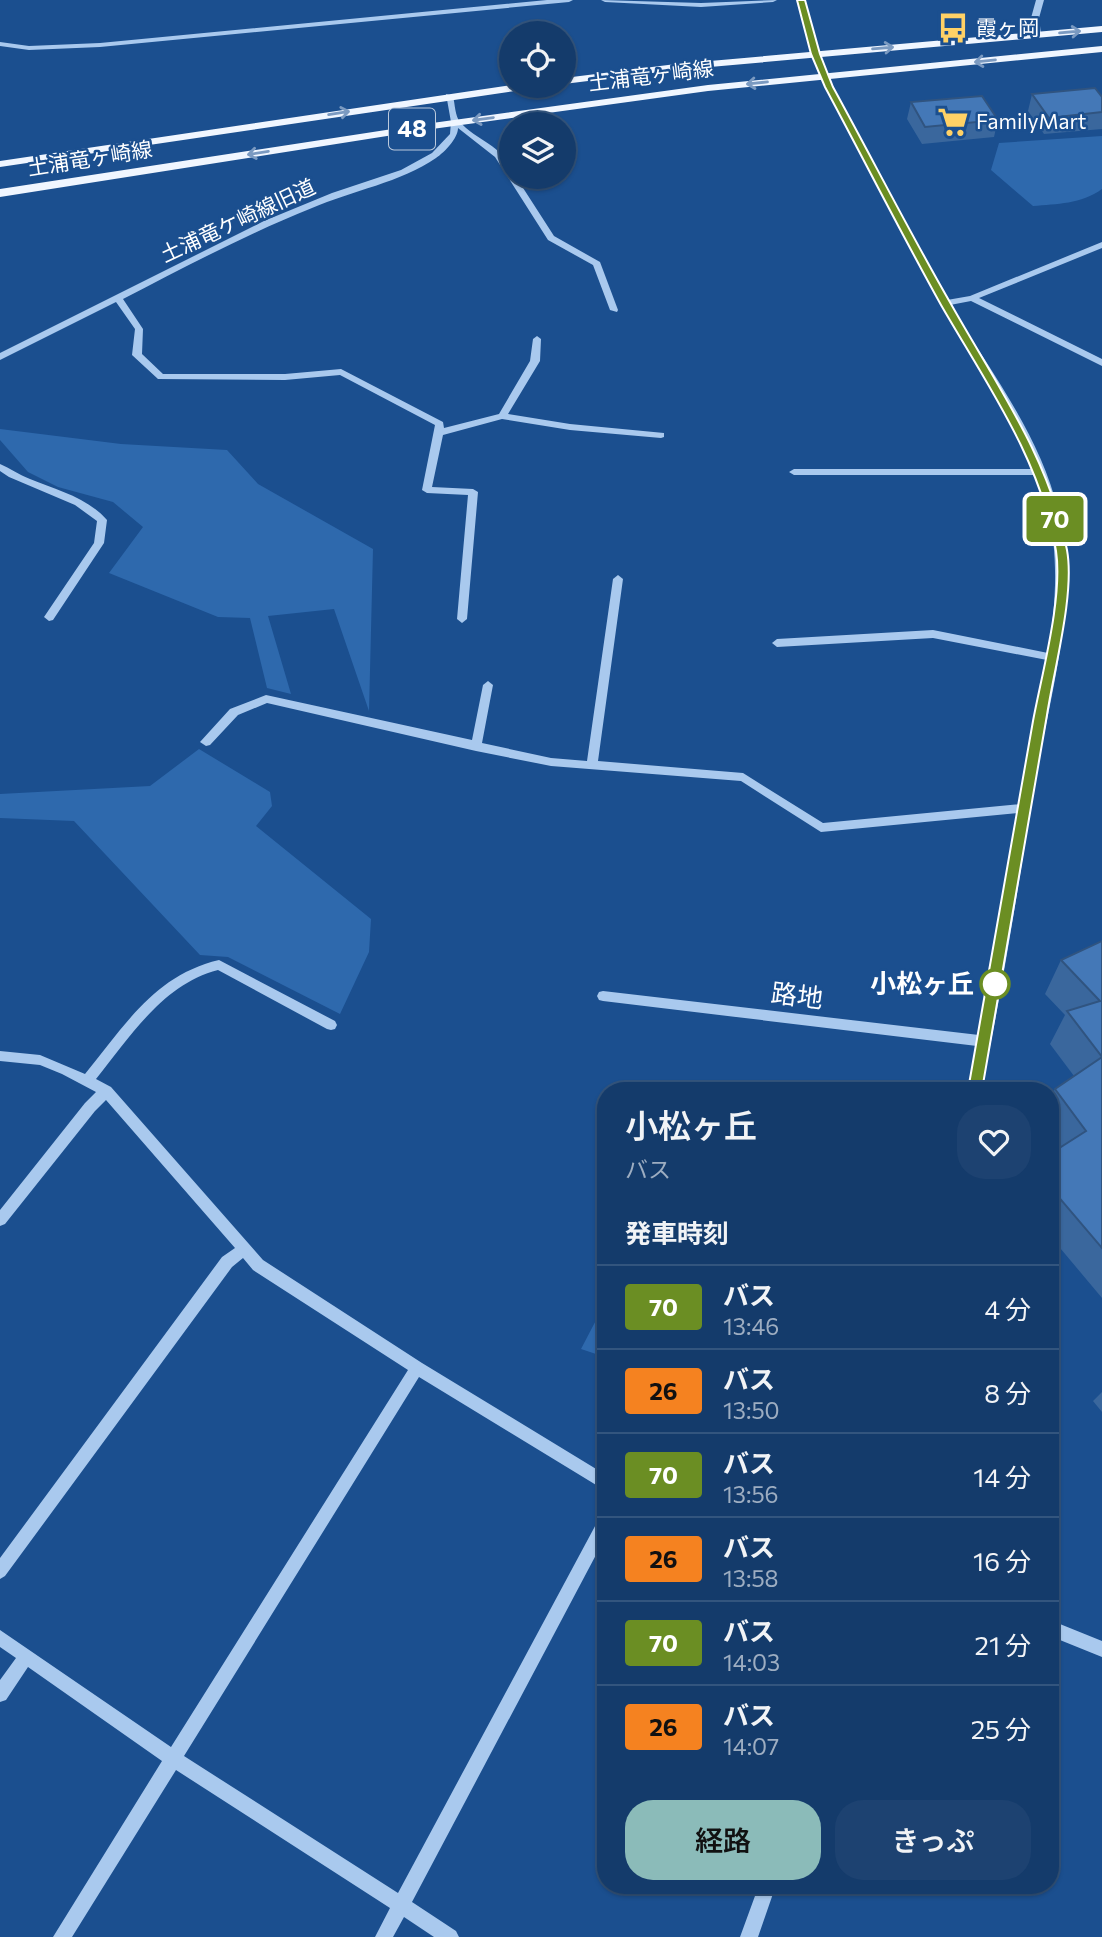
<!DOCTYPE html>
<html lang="ja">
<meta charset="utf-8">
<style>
:root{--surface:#143b6b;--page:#1d4271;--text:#f1f3f6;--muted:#9dadc1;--line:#33557e;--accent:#8bbbb9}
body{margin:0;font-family:Commissioner,"Noto Sans JP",sans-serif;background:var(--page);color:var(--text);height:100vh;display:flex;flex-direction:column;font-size:26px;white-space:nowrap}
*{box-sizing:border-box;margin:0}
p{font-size:23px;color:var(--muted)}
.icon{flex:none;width:38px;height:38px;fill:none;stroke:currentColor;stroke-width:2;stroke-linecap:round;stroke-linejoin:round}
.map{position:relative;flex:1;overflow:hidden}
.side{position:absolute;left:597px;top:1082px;width:462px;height:812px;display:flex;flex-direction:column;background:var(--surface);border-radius:28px;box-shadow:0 2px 5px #0004,0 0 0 2px var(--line)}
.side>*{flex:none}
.badge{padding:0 14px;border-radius:5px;font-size:24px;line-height:46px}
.fabs{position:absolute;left:499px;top:21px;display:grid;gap:14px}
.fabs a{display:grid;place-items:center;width:77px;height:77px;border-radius:50%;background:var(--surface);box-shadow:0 2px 5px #0004,0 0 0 2px var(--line);font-size:35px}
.map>.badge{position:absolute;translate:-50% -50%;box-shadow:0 0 0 4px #fff}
h2{padding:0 28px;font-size:26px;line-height:63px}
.round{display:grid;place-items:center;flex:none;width:74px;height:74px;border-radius:28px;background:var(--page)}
.head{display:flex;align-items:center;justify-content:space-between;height:119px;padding:0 28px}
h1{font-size:33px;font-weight:600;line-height:52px}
.primary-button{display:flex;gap:14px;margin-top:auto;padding:14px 28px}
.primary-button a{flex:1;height:80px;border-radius:28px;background:var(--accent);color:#111;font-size:28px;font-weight:600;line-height:80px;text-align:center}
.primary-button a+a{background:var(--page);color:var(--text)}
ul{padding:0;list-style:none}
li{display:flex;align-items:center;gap:21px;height:84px;padding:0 28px;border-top:2px solid var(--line)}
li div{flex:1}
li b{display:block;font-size:26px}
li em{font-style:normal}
li .badge{min-width:77px;font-weight:700;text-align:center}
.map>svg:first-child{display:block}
.green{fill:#2e69ad}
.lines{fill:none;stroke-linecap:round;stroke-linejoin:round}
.minor{fill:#a9c9ee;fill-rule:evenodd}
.major{fill:#f0f6ff;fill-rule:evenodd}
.wall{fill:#3a679d}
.building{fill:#4478b7;stroke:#305480;stroke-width:2}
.oneway{stroke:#7b9ac1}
.line{fill:#6b8e23;stroke:#fff;stroke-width:2}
.stop-dot{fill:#fff;stroke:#6b8e23;stroke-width:3.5}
.labels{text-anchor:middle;stroke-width:5;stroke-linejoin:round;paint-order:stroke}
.far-poi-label{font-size:21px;fill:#fff;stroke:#1b4f8f;text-anchor:start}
.far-street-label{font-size:21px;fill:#fff;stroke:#1b4f8f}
.shield{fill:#1b4f8f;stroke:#bbcadd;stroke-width:2}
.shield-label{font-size:24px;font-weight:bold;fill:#fff}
.stop-label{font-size:26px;font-weight:bold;fill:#fff;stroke:#1b4f8f;text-anchor:end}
.street-label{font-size:26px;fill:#fff;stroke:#1b4f8f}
</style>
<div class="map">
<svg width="1102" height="1937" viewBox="0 0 1102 1937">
<rect width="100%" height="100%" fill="#1b4f8f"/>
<!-- green -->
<path class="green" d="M1102,136v53c-21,15 -45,15 -69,17l-42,-36 8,-27z
M0,429l121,15 106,6 31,34 115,65 -4,162 -35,-102 -66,7 23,78 -24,-6 -17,-70 -32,-1 -109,-44 34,-46 -30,-25 -55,-15 -30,-15 -28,-32z
M199,749l71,43 2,14 -16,20 115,93 -2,33 -29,62 -112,-57 -28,-2 -126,-134 -74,-3v-24l150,-8z
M605,1303v54l-24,-8z"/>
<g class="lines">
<!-- minor -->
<path class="minor" d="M547,0h26l-4,2 -469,45 -71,3 -29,-4v-4l29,4 71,-3z
M601,0l100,3 76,-3 -4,2 -72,5 -96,-5z
M797,0h8l14,54 14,33 114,213 23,-4 132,-54v6l-123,50 123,61v7l-131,-65 -21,4c39,64 90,130 108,205 22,90 -8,184 -23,273 -17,102 -32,206 -54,307h-12l8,-44 -374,-45 -4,-1 -2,-4 2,-4 4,-1 376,44 39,-222 -197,19 -80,-51 -190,-15 -75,-15 -209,-48 -29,12 -28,30 -4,1 -6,-4 30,-33 36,-14 206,45 11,-55 5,-4 5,4 -11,58 69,15 36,3 26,-182 5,-4 5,4 -25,182 145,12 80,50 197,-19 27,-144 -114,-22 -156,9 -5,-4 5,-4 156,-9 115,23c10,-59 12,-121 -11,-178h-243l-5,-3 5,-3h240l-32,-65 -90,-153 -87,-164 -14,-33z
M1036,0h8l-5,18 2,16 -4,2 -4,-2 -2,-16z
M446,94l7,2c2,8 2,20 7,26 16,19 51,26 51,55h5l38,59 46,26 18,48 -1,2 -7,-2 -17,-45 -45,-25 -53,-83 -37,-29c0,10 -13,24 -22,30 -34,24 -85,33 -124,50 -65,26 -127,59 -189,91l20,30 -1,25 21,20h122l56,-5 102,53 1,6 55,-14 31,-53 3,-22 4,-3 4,3 -1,22 -32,53 62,10 94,9v4l-3,1 -91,-8 -68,-11 -59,16 -11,52 41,2 5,3 -11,127 -5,4 -5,-4 11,-124 -41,-2 -5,-3 13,-65 -95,-50 -55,5 -127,-1 -26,-24 3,-26 -19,-27 -116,58v-7l264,-132 68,-28 69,-23 31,-17 18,-19 1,-12z
M0,464c10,4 19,11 30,15 26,11 57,18 77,41l-3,23 -51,77 -4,1 -5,-4 50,-74 3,-22 -22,-16 -66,-28 -9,-6z
M219,960l116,61 2,4 -2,4 -4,1 -4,-1 -109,-59c-55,14 -88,67 -122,109l15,8 152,173 159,103 184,112v16l-187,-114 -235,379 214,137 203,-378 5,-2v23l-194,366 44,29 3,6h-25l-30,-20 -11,20h-18l15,-29 -214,-138 -104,167h-19l109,-176 -134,-94 -22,33 -6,2v-22l16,-22 -16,-11v-17l171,117 237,-377 -155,-100 -10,-12 -11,9 -227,309 -5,3v-21l222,-301 13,-9 -129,-148 -11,11 -90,113 -5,2v-16l85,-107 11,-11 -34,-18 -22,-9 -40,-4v-10l40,4 45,19c40,-49 70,-99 134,-114z
M1050,1620l52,21v16l-52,-21z
M759,1885h17l-18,52h-18z"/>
<!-- major -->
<path class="major" d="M1102,26v6l-426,38 -112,14v-6l112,-14z
M1102,46v6l-394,39 -283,39 -425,67v-8l425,-65 283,-39z
M511,85l23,1 -5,3 -529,78v-6z"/>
</g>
<!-- wall -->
<path class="wall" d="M1032,94l70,3v32l-58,5 -16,-23z
M911,102l87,18 -4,17 -72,7 -15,-25z
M1102,941v357l-52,-62v-82l9,-6 -9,-12v-37l5,-10 19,-13 -24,-32 15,-29 -20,-21 16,-34z
M1102,1392v20l-9,-11z"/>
<!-- building -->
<path class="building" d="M1095,88l7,9v15l-53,6 -17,-24z
M982,96l16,24 -73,7 -14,-25z
M1102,941v307l-52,-61v-33l36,-23 -31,-42 47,-32 -35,-46 33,-10 -39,-41z"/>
<!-- one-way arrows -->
<defs><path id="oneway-shaft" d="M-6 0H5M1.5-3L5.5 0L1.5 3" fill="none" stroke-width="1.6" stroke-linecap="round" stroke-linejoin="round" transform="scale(1.75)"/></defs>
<g class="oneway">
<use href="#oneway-shaft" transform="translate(1070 32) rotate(-5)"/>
<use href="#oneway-shaft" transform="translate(883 48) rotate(-5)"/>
<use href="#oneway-shaft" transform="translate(985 61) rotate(174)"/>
<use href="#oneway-shaft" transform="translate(757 83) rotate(174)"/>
<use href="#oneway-shaft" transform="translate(339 113) rotate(-9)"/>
<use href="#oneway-shaft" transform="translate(483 119) rotate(172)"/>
<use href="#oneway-shaft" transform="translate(258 153) rotate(171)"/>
</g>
<!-- line -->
<path class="line" d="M797,0h8l15,54 13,33c40,73 77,146 118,217 45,80 99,155 116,246 8,44 -13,119 -20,165 -22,125 -43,250 -65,375l-7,7 -7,-7c22,-123 44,-246 65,-369 9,-48 30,-124 23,-170 -15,-91 -70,-168 -115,-246 -40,-72 -77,-145 -116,-218l-14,-33z"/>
<!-- icons -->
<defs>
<g id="bus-bare" transform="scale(2.415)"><path d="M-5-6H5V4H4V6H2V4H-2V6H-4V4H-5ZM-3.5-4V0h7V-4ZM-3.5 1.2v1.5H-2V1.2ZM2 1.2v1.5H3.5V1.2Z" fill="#ffd166" stroke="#1b4f8f" stroke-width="2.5" paint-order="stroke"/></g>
<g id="supermarket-bare" transform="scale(2.415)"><path d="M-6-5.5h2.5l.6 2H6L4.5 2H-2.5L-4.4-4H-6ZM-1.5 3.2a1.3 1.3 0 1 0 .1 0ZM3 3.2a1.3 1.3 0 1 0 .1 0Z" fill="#ffd166" stroke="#1b4f8f" stroke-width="2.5" paint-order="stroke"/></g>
</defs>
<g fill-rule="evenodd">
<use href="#bus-bare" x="953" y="28"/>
<use href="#supermarket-bare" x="953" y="122"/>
</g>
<!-- markers -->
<circle class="stop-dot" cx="995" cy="984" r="14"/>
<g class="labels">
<!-- far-poi labels -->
<g class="far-poi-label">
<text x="976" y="35">霞ヶ岡</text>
<text x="976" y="129">FamilyMart</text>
</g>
<!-- far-street labels -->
<g class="far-street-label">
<text transform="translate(651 76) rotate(-7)" y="7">土浦竜ヶ崎線</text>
<text transform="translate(90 159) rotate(-9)" y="7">土浦竜ヶ崎線</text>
<text transform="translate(238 221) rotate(-25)" y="7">土浦竜ケ崎線旧道</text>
</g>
<!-- shield labels -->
<rect class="shield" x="389" y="108.5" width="46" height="41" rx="5"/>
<g class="shield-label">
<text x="412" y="137">48</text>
</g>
<!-- stop labels -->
<g class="stop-label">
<text x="974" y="993">小松ヶ丘</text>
</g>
<!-- street labels -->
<g class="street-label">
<text transform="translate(797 996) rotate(7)" y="9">路地</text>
</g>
</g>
</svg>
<div class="fabs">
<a><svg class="icon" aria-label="locate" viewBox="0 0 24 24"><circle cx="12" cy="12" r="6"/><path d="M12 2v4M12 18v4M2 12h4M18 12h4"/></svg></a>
<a><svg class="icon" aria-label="layers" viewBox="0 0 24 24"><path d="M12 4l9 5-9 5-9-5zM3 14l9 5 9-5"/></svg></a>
</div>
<b class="badge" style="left:1055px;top:519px;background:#6b8e23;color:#fff">70</b>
<section class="side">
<div class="head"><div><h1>小松ヶ丘</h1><p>バス</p></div><a class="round"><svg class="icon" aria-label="heart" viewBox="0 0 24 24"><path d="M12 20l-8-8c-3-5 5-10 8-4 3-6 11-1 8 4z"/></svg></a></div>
<h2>発車時刻</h2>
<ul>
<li><span class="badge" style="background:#6b8e23;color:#fff">70</span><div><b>バス</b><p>13:46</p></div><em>4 分</em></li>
<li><span class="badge" style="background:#f58220;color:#111">26</span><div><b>バス</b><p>13:50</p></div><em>8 分</em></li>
<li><span class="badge" style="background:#6b8e23;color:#fff">70</span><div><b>バス</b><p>13:56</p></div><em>14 分</em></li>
<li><span class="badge" style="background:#f58220;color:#111">26</span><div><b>バス</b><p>13:58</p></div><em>16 分</em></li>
<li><span class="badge" style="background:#6b8e23;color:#fff">70</span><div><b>バス</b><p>14:03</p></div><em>21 分</em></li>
<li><span class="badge" style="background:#f58220;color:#111">26</span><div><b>バス</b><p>14:07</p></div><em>25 分</em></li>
</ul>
<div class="primary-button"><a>経路</a><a>きっぷ</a></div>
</section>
</div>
